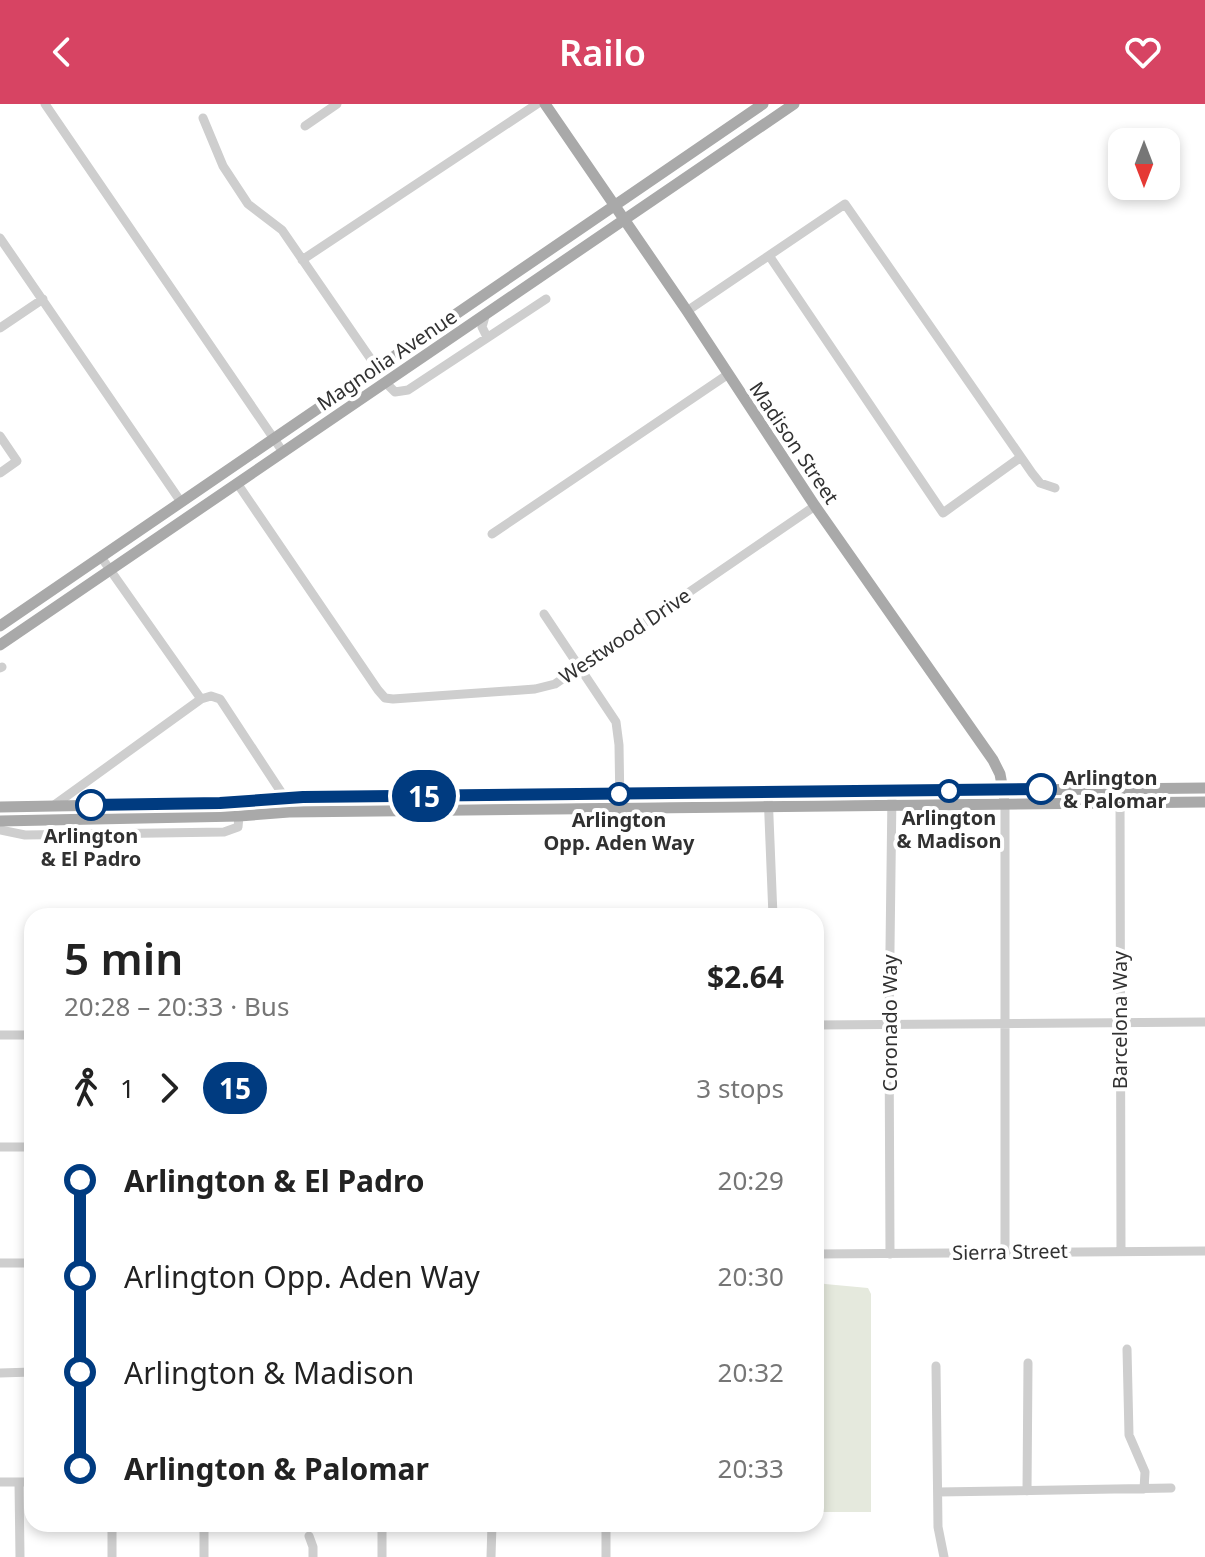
<!DOCTYPE html>
<meta charset="utf-8">
<style>
:root{--surface:#fff;--page:#f6f6f6;--text:#222;--muted:#767676;--accent:#d74463}
body{margin:0;font-family:"Noto Sans",sans-serif;background:var(--page);color:var(--text);height:100vh;display:flex;flex-direction:column;font-size:30px;white-space:nowrap}
*{box-sizing:border-box;margin:0}
p{font-size:26px;color:var(--muted)}
.icon{flex:none;width:44px;height:44px;fill:none;stroke:currentColor;stroke-width:2;stroke-linecap:round;stroke-linejoin:round}
.map{position:relative;flex:1;overflow:hidden}
.panel{position:absolute;left:24px;top:804px;width:800px;height:624px;display:flex;flex-direction:column;background:var(--surface);border-radius:24px;box-shadow:0 4px 12px #0003}
.panel>*{flex:none}
.badge{padding:0 16px;border-radius:26px;font-size:28px;line-height:52px}
.needle{width:52px;rotate:180deg}
.controls{position:absolute;left:1108px;top:24px;display:grid;gap:16px}
.controls a{display:grid;place-items:center;width:72px;height:72px;border-radius:16px;background:var(--surface);box-shadow:0 4px 12px #0003;font-size:40px}
.map>.badge{position:absolute;translate:-50% -50%;box-shadow:0 0 0 4px #fff}
.legs{display:flex;align-items:center;gap:12px;height:88px;padding:0 40px;font-size:26px}
.legs p{margin-inline-start:auto}
.headline{display:flex;align-items:center;justify-content:space-between;height:136px;padding:0 40px}
h1{font-size:44px;font-weight:600;line-height:60px}
ul{padding:0 40px;list-style:none}
li{display:flex;align-items:center;gap:28px;height:96px;font-size:30px}
li i{display:grid;place-items:center;width:12px;height:100%;margin:0 10px;background:currentColor}
li i::after{content:'';width:20px;height:20px;margin:-10px;border:6px solid;border-radius:50%;background:var(--surface)}
li p{margin-inline-start:auto}
li:first-child i{background:linear-gradient(#0000 50%,currentColor 0)}
li:last-child i{background:linear-gradient(currentColor 50%,#0000 0)}
header{display:flex;justify-content:space-between;align-items:center;height:104px;padding:0 40px;background:var(--accent);color:#fff;font-size:36px;font-weight:600}
.map>svg:first-child{display:block}
.green{fill:#e5e9dd}
.lines{fill:none;stroke-linecap:round;stroke-linejoin:round}
.minor{stroke:#cecece;stroke-width:9}
.major{stroke:#a9a9a9;stroke-width:11}
.line-1-casing{stroke:#fff;stroke-width:18}
.line-1{stroke:#003b80;stroke-width:12}
.stop-1-dot{fill:#fff;stroke:#003b80;stroke-width:4}
.labels{text-anchor:middle;stroke-width:8;stroke-linejoin:round;paint-order:stroke}
.street-label{font-size:20px;fill:#313131;stroke:#fff}
.stop-label{font-size:20px;font-weight:bold;fill:#313131;stroke:#fff}
</style>
<header><svg class="icon" aria-label="back" viewBox="0 0 24 24"><path d="M15 5l-7 7 7 7"/></svg>Railo<svg class="icon" aria-label="heart" viewBox="0 0 24 24"><path d="M12 20l-8-8c-3-5 5-10 8-4 3-6 11-1 8 4z"/></svg></header>
<div class="map">
<svg width="1205" height="1453" viewBox="0 0 1205 1453">
<rect width="100%" height="100%" fill="#fff"/>
<!-- green -->
<path class="green" d="M816,1177l9,3 43,4 3,6v218h-55z"/>
<g class="lines">
<!-- minor -->
<path class="minor" d="M45,0l238,348
M203,14l20,48 25,38 34,26 95,138
M305,22l32,-22
M0,134l181,264
M770,153l173,256 78,-56
M302,156l235,-156
M687,207l158,-107 187,269 8,10 15,5
M486,209l-4,14 5,10
M0,224l43,-29
M385,278l10,10 13,-2 138,-91
M0,332l17,25 -17,12
M237,379l141,207 7,8 8,1 142,-10 20,-5 260,-178
M492,430l235,-159
M101,453l100,142
M544,510l72,108 3,23 1,63
M0,564l2,-1
M1120,685l1,462
M768,689l5,123
M1005,701v447
M53,702l148,-107 10,-3 9,3 65,99 4,14
M0,726l25,5 199,-3 14,-5 1,-11
M816,921l389,-3
M0,931h32
M0,1043h32
M816,1150l389,-3
M890,1150l-1,-228 3,-233
M0,1159h32
M1127,1245l2,86 16,37 -1,17
M936,1262l2,161 6,30
M0,1269l32,-1
M0,1378h32
M19,1378l1,75
M1027,1387l1,-128
M938,1388l233,-4
M382,1420v33
M606,1420v33
M309,1432l4,11v10
M112,1453v-33
M204,1453v-33
M491,1453l1,-33"/>
<!-- major -->
<path class="major" d="M545,0l142,207 128,195 178,254 7,14 4,22
M0,522l763,-522
M0,541l794,-541
M0,703l220,-4 83,-6 902,-9
M0,717l239,-5 50,-4 916,-10"/>
</g>
<g class="lines">
<!-- line-1 casing -->
<g class="line-1-casing">
<path id="line-1" d="M91,701l129,-2 83,-6 738,-8"/>
</g>
<!-- line-1 -->
<use href="#line-1" class="line-1"/>
</g>
<!-- markers -->
<g class="stop-1-dot">
<circle cx="1041" cy="685" r="14"/>
<circle cx="949" cy="687" r="10"/>
<circle cx="619" cy="690" r="10"/>
<circle cx="91" cy="701" r="14"/>
</g>
<g class="labels">
<!-- street labels -->
<g class="street-label">
<text transform="translate(387 256) rotate(-34)" y="7">Magnolia Avenue</text>
<text transform="translate(794 339) rotate(56)" y="7">Madison Street</text>
<text transform="translate(625 532) rotate(-34)" y="7">Westwood Drive</text>
<text transform="translate(1120 916) rotate(-90)" y="7">Barcelona Way</text>
<text transform="translate(890 919) rotate(-90)" y="7">Coronado Way</text>
<text transform="translate(1010 1148) rotate(-1)" y="7">Sierra Street</text>
</g>
<!-- stop labels -->
<g class="stop-label">
<text x="1063" y="681" text-anchor="start">Arlington<tspan x="1063" dy="23">&amp; Palomar</tspan></text>
<text x="949" y="721">Arlington<tspan x="949" dy="23">&amp; Madison</tspan></text>
<text x="619" y="723">Arlington<tspan x="619" dy="23">Opp. Aden Way</tspan></text>
<text x="91" y="739">Arlington<tspan x="91" dy="23">&amp; El Padro</tspan></text>
</g>
</g>
</svg>
<div class="controls">
<a><svg class="needle" viewBox="-14 -14 28 28"><path d="M0-13l5 13h-10z" fill="#e53935"/><path d="M0 13l5-13h-10z" fill="#767676"/></svg></a>
</div>
<b class="badge" style="left:424px;top:692px;background:#003b80;color:#fff">15</b>
<section class="panel">
<div class="headline"><div><h1>5 min</h1><p>20:28 – 20:33 · Bus</p></div><b>$2.64</b></div>
<div class="legs"><svg class="icon" aria-label="walk" viewBox="0 0 24 24"><circle cx="13" cy="4" r="2"/><path d="M13 8l-2 6 4 7M11 14l-3 7M7 12l3-4h3l4 4"/></svg>1<svg class="icon" aria-label="forward" viewBox="0 0 24 24"><path d="M9 5l7 7-7 7"/></svg><b class="badge" style="background:#003b80;color:#fff">15</b><p>3 stops</p></div>
<ul>
<li><i style="color:#003b80"></i><b>Arlington &amp; El Padro</b><p>20:29</p></li>
<li><i style="color:#003b80"></i><span>Arlington Opp. Aden Way</span><p>20:30</p></li>
<li><i style="color:#003b80"></i><span>Arlington &amp; Madison</span><p>20:32</p></li>
<li><i style="color:#003b80"></i><b>Arlington &amp; Palomar</b><p>20:33</p></li>
</ul>
</section>
</div>
